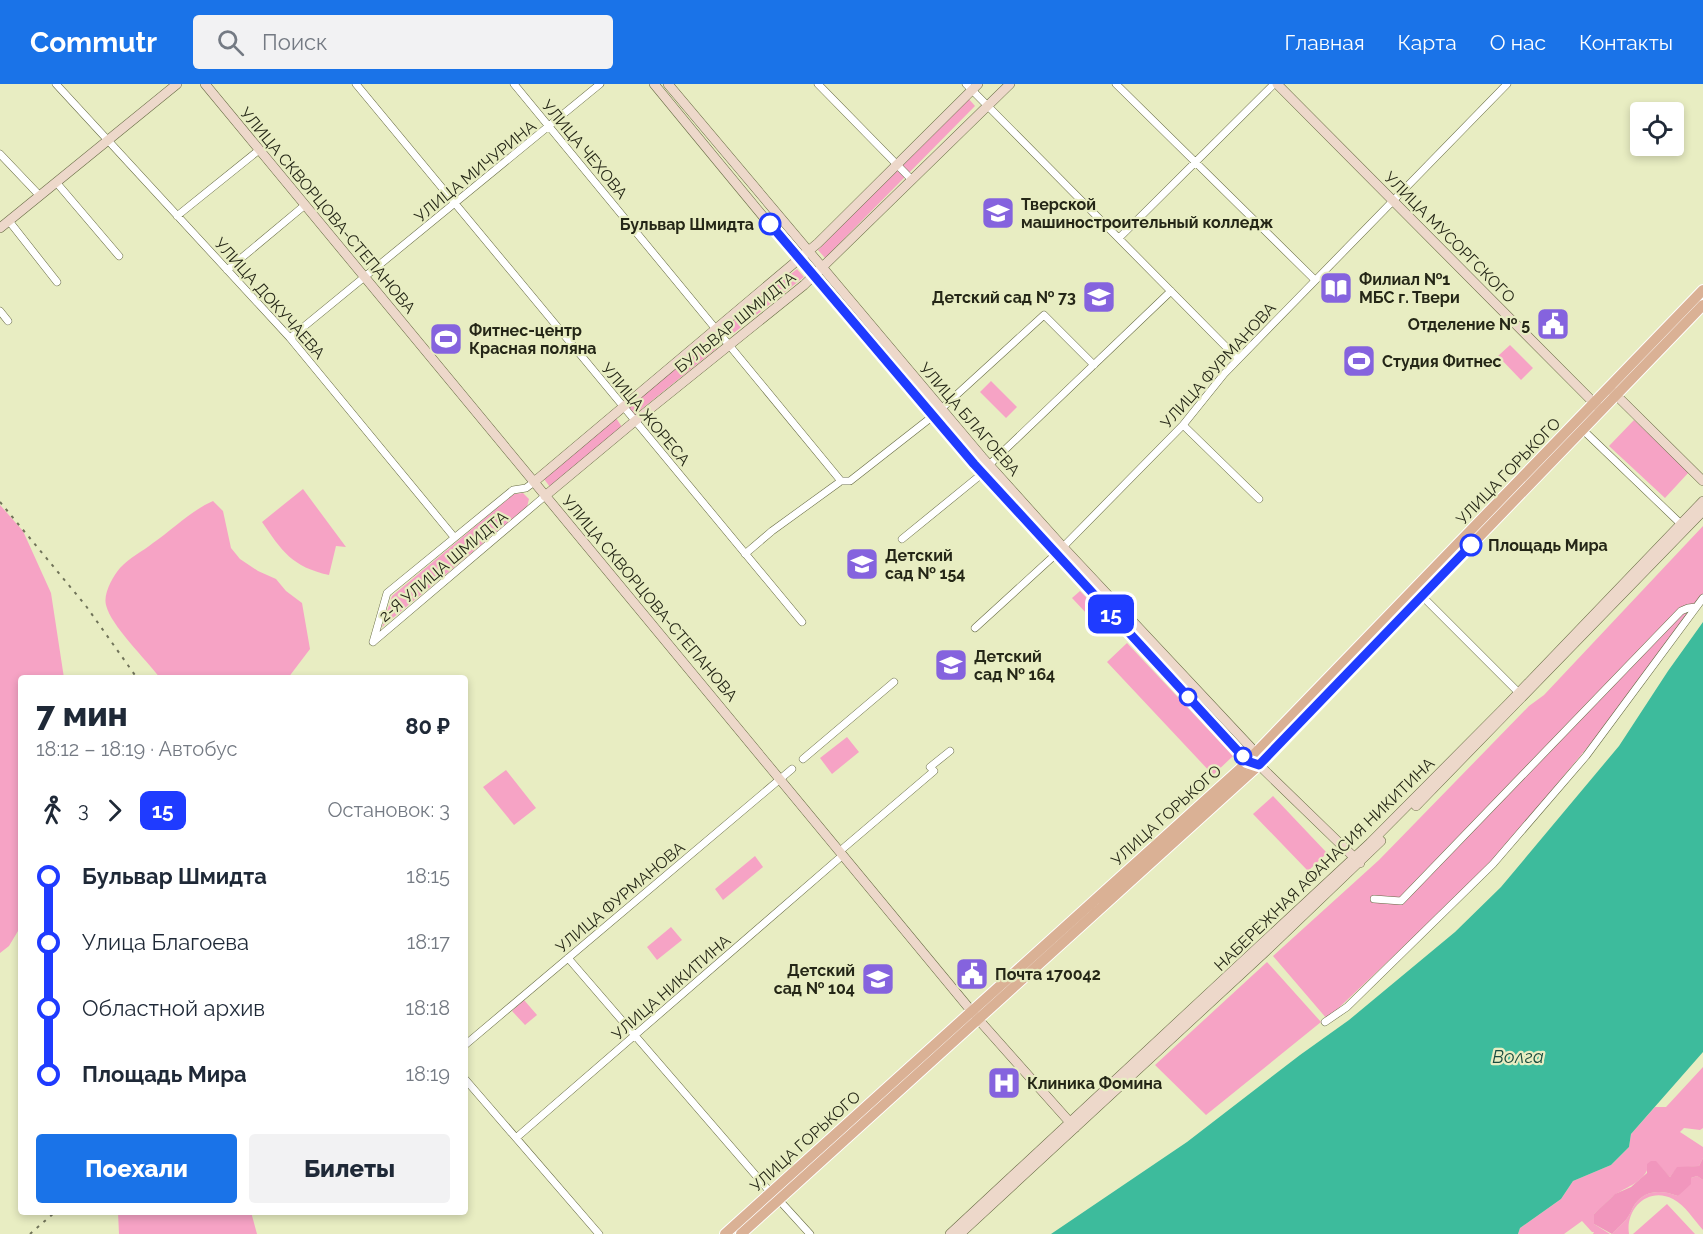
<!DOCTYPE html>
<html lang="ru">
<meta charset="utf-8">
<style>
:root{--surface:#fff;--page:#f2f2f3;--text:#1f2937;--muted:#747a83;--accent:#1a73e8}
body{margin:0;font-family:Raleway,sans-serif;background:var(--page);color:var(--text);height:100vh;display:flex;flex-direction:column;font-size:22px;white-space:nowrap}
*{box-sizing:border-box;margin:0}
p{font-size:20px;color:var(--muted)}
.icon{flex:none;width:33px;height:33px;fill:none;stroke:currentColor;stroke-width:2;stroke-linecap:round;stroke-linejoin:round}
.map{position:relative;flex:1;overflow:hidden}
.sheet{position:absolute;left:18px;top:591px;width:450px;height:540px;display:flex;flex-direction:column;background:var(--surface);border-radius:6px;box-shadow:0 3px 9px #0003}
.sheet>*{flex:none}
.badge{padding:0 12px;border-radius:9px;font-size:21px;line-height:39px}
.buttons{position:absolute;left:1630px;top:18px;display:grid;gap:12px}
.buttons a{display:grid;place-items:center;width:54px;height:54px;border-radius:6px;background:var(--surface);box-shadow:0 3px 9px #0003;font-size:30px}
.map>.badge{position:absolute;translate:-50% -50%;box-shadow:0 0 0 3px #fff}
.legs{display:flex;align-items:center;gap:9px;height:66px;padding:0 18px;font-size:20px}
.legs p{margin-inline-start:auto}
.summary{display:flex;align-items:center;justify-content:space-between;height:102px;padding:0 18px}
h1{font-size:33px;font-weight:800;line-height:45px}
.primary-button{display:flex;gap:12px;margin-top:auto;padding:12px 18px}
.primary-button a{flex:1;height:69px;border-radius:6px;background:var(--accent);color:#fff;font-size:24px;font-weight:800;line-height:69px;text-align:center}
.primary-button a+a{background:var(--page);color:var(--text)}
ul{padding:0 18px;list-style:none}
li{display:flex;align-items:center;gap:21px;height:66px;font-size:22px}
li i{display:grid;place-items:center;width:9px;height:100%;margin:0 8px;background:currentColor}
li i::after{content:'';width:15px;height:15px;margin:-8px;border:4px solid;border-radius:50%;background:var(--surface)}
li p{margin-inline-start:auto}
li:first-child i{background:linear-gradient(#0000 50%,currentColor 0)}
li:last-child i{background:linear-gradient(currentColor 50%,#0000 0)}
header{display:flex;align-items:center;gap:36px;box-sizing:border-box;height:84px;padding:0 30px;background:var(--accent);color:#fff}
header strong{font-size:28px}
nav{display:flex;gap:33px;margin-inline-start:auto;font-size:21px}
.search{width:420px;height:54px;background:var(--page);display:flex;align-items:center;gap:15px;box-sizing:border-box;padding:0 21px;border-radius:6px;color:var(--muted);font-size:22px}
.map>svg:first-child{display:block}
.green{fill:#f6a3c5}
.forest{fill:#f196bd}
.water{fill:#3dbb9c}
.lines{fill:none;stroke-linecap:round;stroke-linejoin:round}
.street-casing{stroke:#656942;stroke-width:8}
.secondary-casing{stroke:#656942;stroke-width:10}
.primary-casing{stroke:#fff;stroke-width:12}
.street{stroke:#fff;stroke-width:7}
.secondary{stroke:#edd8ca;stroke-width:9}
.primary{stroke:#dab195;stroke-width:10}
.rail{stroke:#707359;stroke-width:2;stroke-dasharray:3 6;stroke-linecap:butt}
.line-1-casing{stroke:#fff;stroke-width:14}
.line-1{stroke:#1f3bff;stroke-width:9}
.stop-1-dot{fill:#fff;stroke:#1f3bff;stroke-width:3}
.labels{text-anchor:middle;stroke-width:4.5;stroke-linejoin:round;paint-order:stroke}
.street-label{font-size:16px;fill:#252717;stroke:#e8edc2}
.poi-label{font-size:16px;font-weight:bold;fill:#252717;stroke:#e8edc2;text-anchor:start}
.stop-label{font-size:16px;font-weight:bold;fill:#252717;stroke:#e8edc2;text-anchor:end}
.water-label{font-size:18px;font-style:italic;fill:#194d40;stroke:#e8edc2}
</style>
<header>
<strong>Commutr</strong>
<div class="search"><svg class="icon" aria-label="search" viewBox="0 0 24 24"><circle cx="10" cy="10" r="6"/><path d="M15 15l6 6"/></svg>Поиск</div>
<nav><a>Главная</a><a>Карта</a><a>О нас</a><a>Контакты</a></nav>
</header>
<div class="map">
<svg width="1703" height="1150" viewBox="0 0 1703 1150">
<rect width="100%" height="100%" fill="#e8edc2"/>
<!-- green -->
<path class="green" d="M968,14l7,8 -150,152 -7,-8z
M797,185l7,8 -74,59 -7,-8z
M710,256l7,8 -84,68 -6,-7z
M1510,261l23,23 -12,12 -23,-24z
M991,297l26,26 -11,11 -26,-26z
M616,334l6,9 -72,60 -6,-8z
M1634,336l55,52 -24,26 -56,-52z
M303,405l43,58 -10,-1 -7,29c-37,-8 -47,-24 -67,-53z
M523,409l6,6 -2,8 -145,120 10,-31 122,-102z
M213,417l10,10 8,37 9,11 18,12 18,8 10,12 16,12 8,46 -22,29h-128c-14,-19 -49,-52 -54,-73 -3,-11 7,-29 14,-37 9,-10 23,-17 33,-25 19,-13 39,-33 60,-42z
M0,421l23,26 28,62 13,85h-43v248l-12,20 -9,7z
M1703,442v70l-84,113 -127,154 -165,156 -54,-63 106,-96 150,-154 15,-11z
M1080,507l32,33 -9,7 -31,-33z
M1127,559l106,113 -20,19 -106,-113z
M847,653l12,15 -27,22 -12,-16z
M506,686l30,38 -22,17 -31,-38z
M1273,712l54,57 -19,18 -55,-57z
M755,772l8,11 -40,33 -8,-11z
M671,843l11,13 -25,20 -10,-13z
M1267,878l54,60 -115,93 -51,-50z
M524,916l13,15 -12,10 -13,-14z
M1703,983v61l-3,2 -16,-2 -4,4 23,15v11l-4,8 -22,2 -7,9 -15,-16 -7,6c-3,14 -21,20 -32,27 -8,5 -14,14 -22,20v10l16,10h-17l1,-2h-2l-10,-11 -18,13h-46l2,-6 41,-29 12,-18 38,-16 18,-18 2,-13 24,-27h11z
M1697,1092l6,4v50c-9,-10 -18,-25 -30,-31 -25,-13 -48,10 -44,35h-17c5,-6 12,-11 16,-17 3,-4 4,-9 7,-13 11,-15 27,-14 43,-8l13,-18z
M1667,1120l28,30h-62z
M118,1128h133l6,22h-138z"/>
<!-- forest -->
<path class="forest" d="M1703,1074v22l-6,-4 -6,2v6l-13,12c-16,-6 -32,-7 -43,8 -3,4 -4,9 -7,13 -4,6 -11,11 -16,17l-18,-10v-10l21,-20 16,-7 16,-14v-9l4,-3h5l14,16 7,-10 22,-1z"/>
<!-- water -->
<path class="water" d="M1703,538v430l-72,82 -2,13 -18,18 -38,16 -12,18 -41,29 -2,6h-467l136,-92 113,-87 49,-35 106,-88 46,-45 118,-141 49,-75z"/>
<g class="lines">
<!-- street casing -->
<g class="street-casing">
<path id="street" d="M56,0l234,254 164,199
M356,0l446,538
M514,0l327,397
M818,0l94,96
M966,0l272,275
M1116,0l199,196
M0,70l40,42
M56,98l63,74
M177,132l82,-66
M9,137l48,61
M1119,154l155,-154
M227,186l78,-65
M0,227l8,10
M290,254l310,-254
M941,325l103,-94 50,50
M1183,341l76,74
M1583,346l100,96
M989,381l182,-174
M902,455l81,-66
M1063,463l120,-122 41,-51 283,-290
M745,470l27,-23 69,-50h9l83,-65
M1421,511l98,98
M975,544l81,-74
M373,558l14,-49 126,-103 13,-2 8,-6
M373,558l172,-146
M803,675l91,-77
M840,767l94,-80 -4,-4 20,-16
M1374,815l27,2 280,-290 7,-3 8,-1
M568,874l203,235
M1325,938l22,-15 146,-143 93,-108 117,-158
M465,961l327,-276
M465,995l134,155
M516,1054l327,-283
M779,1116l31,34"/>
</g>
<!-- secondary casing -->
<g class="secondary-casing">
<path id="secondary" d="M205,0l773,935 97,109
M654,0c105,128 211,257 321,381 89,100 181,198 272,296l12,4 101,98
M668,0l314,373 81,90 193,206 2,7
M1277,0l322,324
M0,144l177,-144
M1613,308l90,89
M534,398l284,-239 160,-159
M545,412l90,-75 169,-136 206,-201
M1416,722l287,-295
M950,1150l420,-391 139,-140 194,-202
M960,1150l304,-281 117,-112"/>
</g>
<!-- primary casing -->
<g class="primary-casing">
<path id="primary" d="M725,1150l515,-465 463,-479
M741,1150l518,-469 444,-460"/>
</g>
<!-- street -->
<use href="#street" class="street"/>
<!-- secondary -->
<use href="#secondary" class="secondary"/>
<!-- primary -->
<use href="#primary" class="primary"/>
<!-- rail -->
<path class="rail" d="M0,418l86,104 51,72
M30,1150l25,-22"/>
</g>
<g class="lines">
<!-- line-1 casing -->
<g class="line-1-casing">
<path id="line-1" d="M770,140l204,240 273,297 12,4 212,-220"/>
</g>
<!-- line-1 -->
<use href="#line-1" class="line-1"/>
</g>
<!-- icons -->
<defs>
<g id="university-square" transform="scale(1.725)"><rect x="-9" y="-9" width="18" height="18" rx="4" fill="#8563de" stroke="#e8edc2"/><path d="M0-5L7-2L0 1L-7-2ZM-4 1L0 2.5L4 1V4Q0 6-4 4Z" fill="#fff"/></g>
<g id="library-square" transform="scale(1.725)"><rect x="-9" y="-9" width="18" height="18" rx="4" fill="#8563de" stroke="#e8edc2"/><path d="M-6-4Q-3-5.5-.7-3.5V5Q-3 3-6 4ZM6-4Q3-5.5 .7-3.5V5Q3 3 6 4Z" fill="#fff"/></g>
<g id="school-square" transform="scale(1.725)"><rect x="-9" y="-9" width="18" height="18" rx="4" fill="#8563de" stroke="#e8edc2"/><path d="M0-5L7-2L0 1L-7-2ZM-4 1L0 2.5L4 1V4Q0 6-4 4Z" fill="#fff"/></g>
<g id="civic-square" transform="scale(1.725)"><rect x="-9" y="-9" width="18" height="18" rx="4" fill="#8563de" stroke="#e8edc2"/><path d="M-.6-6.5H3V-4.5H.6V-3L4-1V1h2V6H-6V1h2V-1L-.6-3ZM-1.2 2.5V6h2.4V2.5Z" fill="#fff"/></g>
<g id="stadium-square" transform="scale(1.725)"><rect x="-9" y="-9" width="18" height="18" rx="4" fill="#8563de" stroke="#e8edc2"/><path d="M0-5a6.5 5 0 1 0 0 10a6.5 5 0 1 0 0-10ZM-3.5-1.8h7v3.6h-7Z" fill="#fff"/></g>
<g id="hospital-square" transform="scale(1.725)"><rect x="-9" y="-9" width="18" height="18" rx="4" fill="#8563de" stroke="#e8edc2"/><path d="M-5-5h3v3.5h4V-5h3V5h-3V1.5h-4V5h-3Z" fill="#fff"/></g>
</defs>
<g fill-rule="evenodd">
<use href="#university-square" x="998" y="129"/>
<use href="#library-square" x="1336" y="204"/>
<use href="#school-square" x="1099" y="213"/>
<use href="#civic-square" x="1553" y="240"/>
<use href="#stadium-square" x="446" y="255"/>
<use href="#stadium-square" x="1359" y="277"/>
<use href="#school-square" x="862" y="480"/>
<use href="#school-square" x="951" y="581"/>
<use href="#civic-square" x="972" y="890"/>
<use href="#school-square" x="878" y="895"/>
<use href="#hospital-square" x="1004" y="999"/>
</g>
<!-- markers -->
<g class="stop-1-dot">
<circle cx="770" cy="140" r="10"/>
<circle cx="1471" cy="461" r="10"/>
<circle cx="1188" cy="613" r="8"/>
<circle cx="1243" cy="672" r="8"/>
</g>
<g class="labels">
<!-- street labels -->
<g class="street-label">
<text transform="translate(585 65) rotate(50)" y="6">УЛИЦА ЧЕХОВА</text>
<text transform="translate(475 87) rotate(-39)" y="6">УЛИЦА МИЧУРИНА</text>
<text transform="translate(328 126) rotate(50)" y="6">УЛИЦА СКВОРЦОВА-СТЕПАНОВА</text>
<text transform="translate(1450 153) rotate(45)" y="6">УЛИЦА МУСОРГСКОГО</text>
<text transform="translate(270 214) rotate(48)" y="6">УЛИЦА ДОКУЧАЕВА</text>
<text transform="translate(735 238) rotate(-39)" y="6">БУЛЬВАР ШМИДТА</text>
<text transform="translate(1218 281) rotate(-48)" y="6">УЛИЦА ФУРМАНОВА</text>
<text transform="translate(646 330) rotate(50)" y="6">УЛИЦА ЖОРЕСА</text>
<text transform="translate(970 335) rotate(49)" y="6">УЛИЦА БЛАГОЕВА</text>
<text transform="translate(1508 387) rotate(-46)" y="6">УЛИЦА ГОРЬКОГО</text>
<text transform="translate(443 482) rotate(-40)" y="6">2-Я УЛИЦА ШМИДТА</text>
<text transform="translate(650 514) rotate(50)" y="6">УЛИЦА СКВОРЦОВА-СТЕПАНОВА</text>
<text transform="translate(1166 731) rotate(-42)" y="6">УЛИЦА ГОРЬКОГО</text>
<text transform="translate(1324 780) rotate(-44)" y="6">НАБЕРЕЖНАЯ АФАНАСИЯ НИКИТИНА</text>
<text transform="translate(620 813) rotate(-40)" y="6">УЛИЦА ФУРМАНОВА</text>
<text transform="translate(671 903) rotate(-41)" y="6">УЛИЦА НИКИТИНА</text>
<text transform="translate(805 1057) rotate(-42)" y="6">УЛИЦА ГОРЬКОГО</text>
</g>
<!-- poi labels -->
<g class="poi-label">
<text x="1021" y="126">Тверской<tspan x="1021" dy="18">машиностроительный колледж</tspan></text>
<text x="1359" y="201">Филиал №1<tspan x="1359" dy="18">МБС г. Твери</tspan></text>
<text x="1076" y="219" text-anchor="end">Детский сад № 73</text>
<text x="1530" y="246" text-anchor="end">Отделение № 5</text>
<text x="469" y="252">Фитнес-центр<tspan x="469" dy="18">Красная поляна</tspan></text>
<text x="1382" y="283">Студия Фитнес</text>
<text x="885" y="477">Детский<tspan x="885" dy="18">сад № 154</tspan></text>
<text x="974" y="578">Детский<tspan x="974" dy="18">сад № 164</tspan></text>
<text x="855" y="892" text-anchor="end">Детский<tspan x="855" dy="18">сад № 104</tspan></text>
<text x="995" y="896">Почта 170042</text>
<text x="1027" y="1005">Клиника Фомина</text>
</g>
<!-- stop labels -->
<g class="stop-label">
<text x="754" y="146">Бульвар Шмидта</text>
<text x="1488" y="467" text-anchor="start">Площадь Мира</text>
</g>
<!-- water labels -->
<g class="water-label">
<text x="1518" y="979">Волга</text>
</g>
</g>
</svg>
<div class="buttons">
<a><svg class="icon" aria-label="locate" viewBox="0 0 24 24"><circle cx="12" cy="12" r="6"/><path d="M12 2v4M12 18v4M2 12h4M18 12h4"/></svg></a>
</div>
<b class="badge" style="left:1111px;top:530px;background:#1f3bff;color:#fff">15</b>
<section class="sheet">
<div class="summary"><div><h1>7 мин</h1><p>18:12 – 18:19 · Автобус</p></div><b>80 ₽</b></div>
<div class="legs"><svg class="icon" aria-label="walk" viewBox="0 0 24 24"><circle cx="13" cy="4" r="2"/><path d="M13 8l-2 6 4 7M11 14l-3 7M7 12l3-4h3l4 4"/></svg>3<svg class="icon" aria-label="forward" viewBox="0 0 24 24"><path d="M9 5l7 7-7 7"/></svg><b class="badge" style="background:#1f3bff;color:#fff">15</b><p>Остановок: 3</p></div>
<ul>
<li><i style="color:#1f3bff"></i><b>Бульвар Шмидта</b><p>18:15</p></li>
<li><i style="color:#1f3bff"></i><span>Улица Благоева</span><p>18:17</p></li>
<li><i style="color:#1f3bff"></i><span>Областной архив</span><p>18:18</p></li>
<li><i style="color:#1f3bff"></i><b>Площадь Мира</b><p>18:19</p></li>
</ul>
<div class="primary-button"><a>Поехали</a><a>Билеты</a></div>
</section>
</div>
